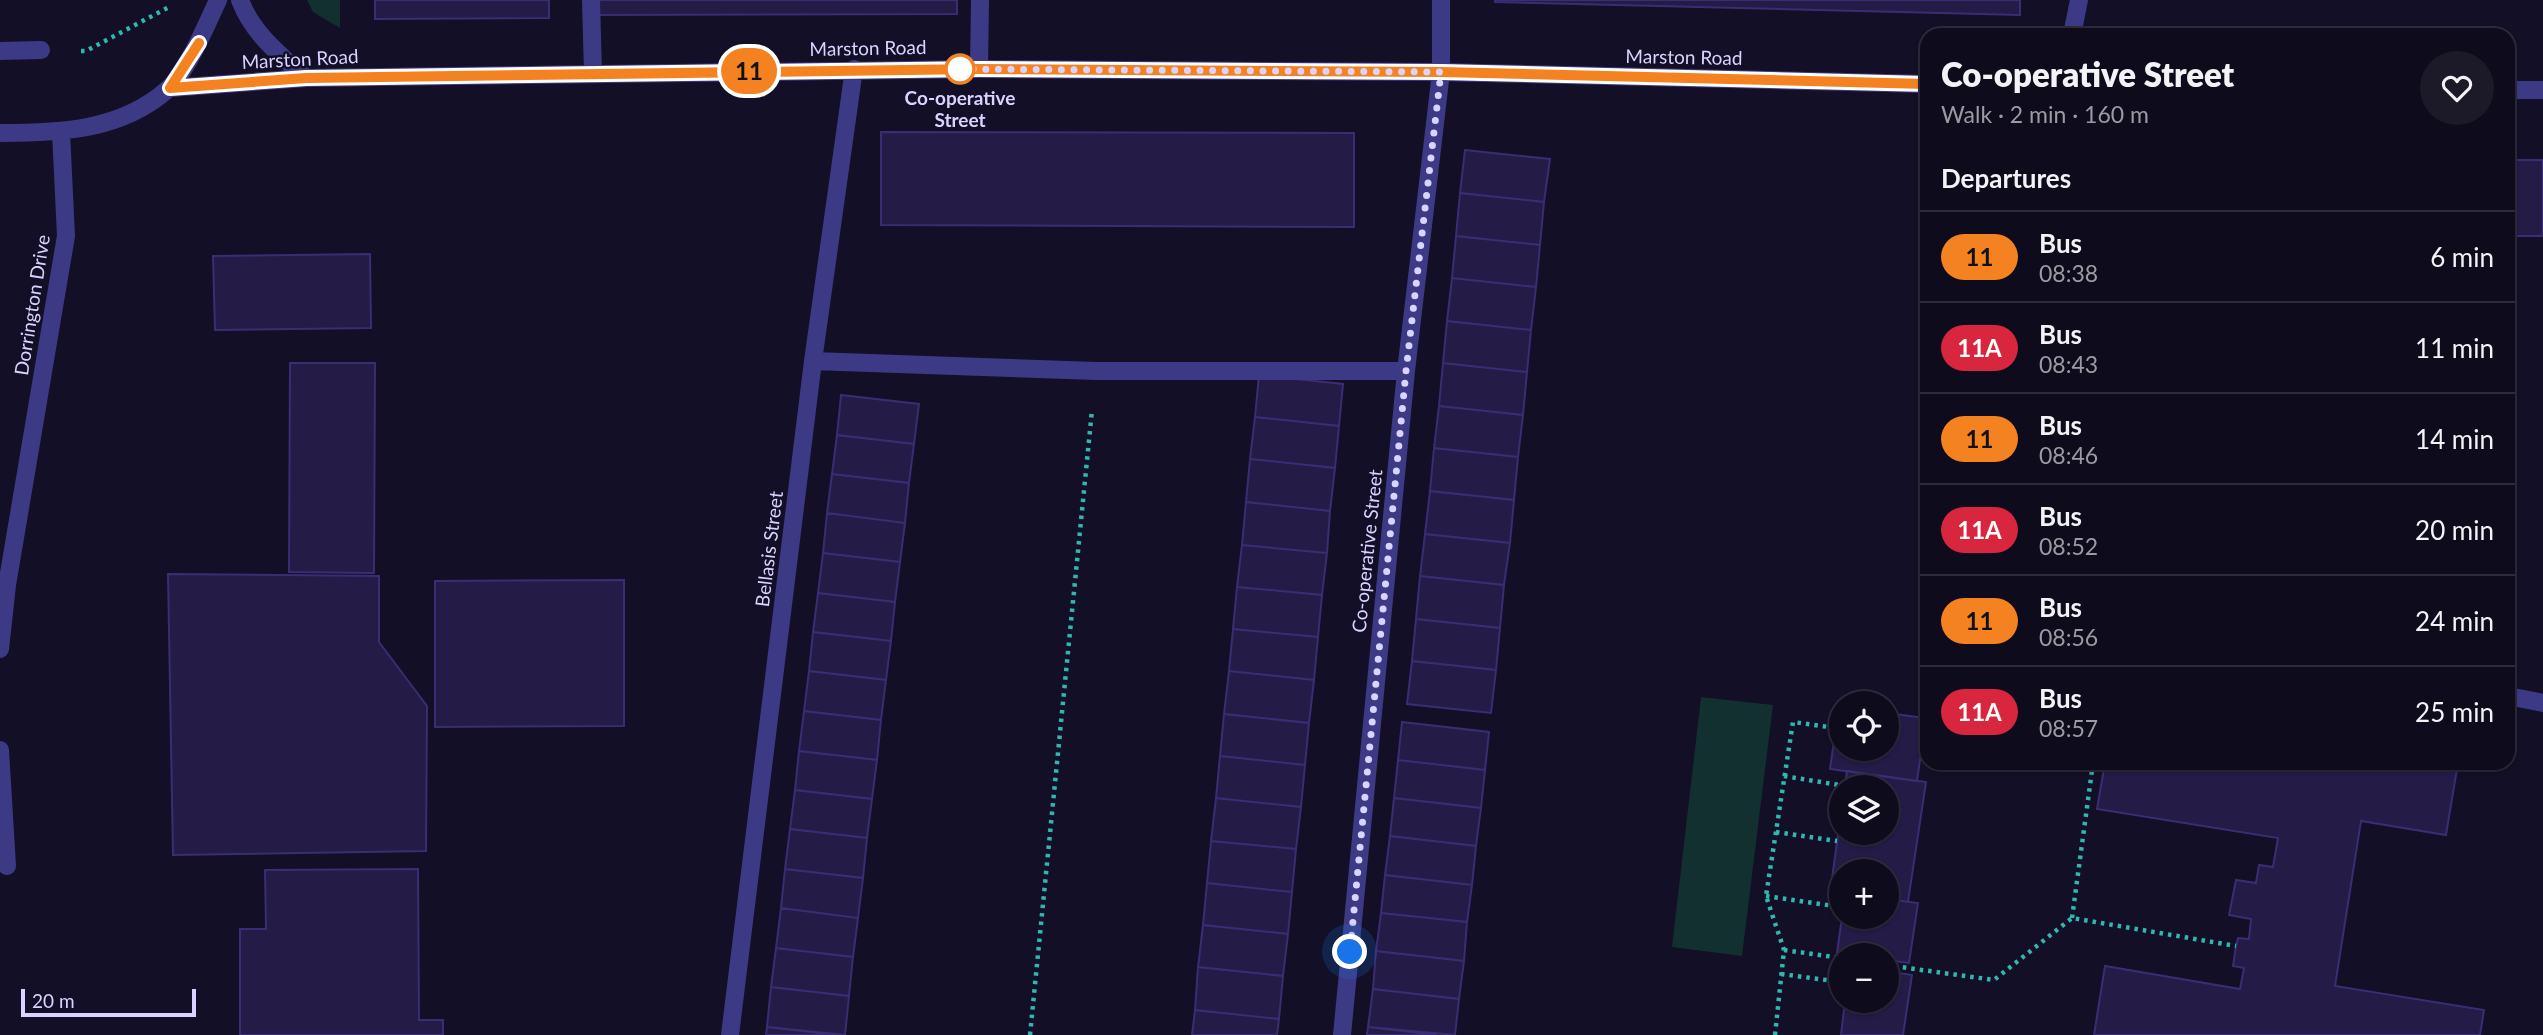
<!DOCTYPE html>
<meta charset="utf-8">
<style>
:root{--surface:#0e0b1c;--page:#1c1929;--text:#f1f3f6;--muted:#9b9ba3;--line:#2e2b3b}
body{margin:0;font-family:Lato,sans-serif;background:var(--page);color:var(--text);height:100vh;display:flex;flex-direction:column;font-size:26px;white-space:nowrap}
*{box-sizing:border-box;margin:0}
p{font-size:23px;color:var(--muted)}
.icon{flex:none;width:38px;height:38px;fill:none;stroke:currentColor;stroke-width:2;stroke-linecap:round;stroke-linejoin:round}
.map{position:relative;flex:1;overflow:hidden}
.side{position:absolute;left:1920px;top:28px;width:595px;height:742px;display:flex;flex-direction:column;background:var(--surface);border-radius:21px;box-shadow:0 2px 5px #0004,0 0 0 2px var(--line)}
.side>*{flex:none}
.badge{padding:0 14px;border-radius:23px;font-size:24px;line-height:46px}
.controls{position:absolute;left:1829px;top:691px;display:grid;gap:14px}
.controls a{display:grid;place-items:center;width:70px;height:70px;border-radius:50%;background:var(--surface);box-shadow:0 2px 5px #0004,0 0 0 2px var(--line);font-size:35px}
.scale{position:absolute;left:21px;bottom:18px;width:175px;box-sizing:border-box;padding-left:7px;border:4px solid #d9d4ff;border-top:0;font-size:19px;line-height:24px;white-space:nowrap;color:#d9d4ff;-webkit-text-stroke:5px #130f26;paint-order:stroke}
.you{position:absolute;width:35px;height:35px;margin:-18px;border:5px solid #fff;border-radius:50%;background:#1a73e8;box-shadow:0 0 0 10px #1a73e833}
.map>.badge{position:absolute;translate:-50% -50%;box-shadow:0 0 0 4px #fff}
h2{padding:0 21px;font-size:26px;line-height:63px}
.round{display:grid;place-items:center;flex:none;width:74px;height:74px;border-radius:37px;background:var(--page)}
.summary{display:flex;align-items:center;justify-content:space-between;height:119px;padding:0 21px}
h1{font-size:33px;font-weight:800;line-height:52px}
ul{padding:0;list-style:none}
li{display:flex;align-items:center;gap:21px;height:91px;padding:0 21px;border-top:2px solid var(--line)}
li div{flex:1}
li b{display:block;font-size:26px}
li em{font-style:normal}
li .badge{min-width:77px;font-weight:700;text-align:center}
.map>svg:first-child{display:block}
.green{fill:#12302f}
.building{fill:#241b47;stroke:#3b2d73;stroke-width:2}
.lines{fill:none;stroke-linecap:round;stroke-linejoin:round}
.path{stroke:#2fb8b0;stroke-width:4.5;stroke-dasharray:3.5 5;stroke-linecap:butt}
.minor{stroke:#3d3a85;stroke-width:18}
.line-casing{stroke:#fff;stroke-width:16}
.line{stroke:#f58220;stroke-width:10}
.walk{stroke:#d9d4ff;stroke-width:7;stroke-dasharray:0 12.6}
.stop-dot{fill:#fff;stroke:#f58220;stroke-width:3.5}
.labels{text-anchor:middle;stroke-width:5;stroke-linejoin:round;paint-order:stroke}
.street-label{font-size:19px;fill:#d9d4ff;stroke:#130f26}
.stop-label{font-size:19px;font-weight:bold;fill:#d9d4ff;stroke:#130f26}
</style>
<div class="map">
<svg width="2543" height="1035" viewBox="0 0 2543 1035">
<rect width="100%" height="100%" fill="#130f26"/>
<!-- green -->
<path class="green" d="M307,0h33v28l-27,-16z
M1701,697l72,8 -31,251 -70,-9z"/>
<!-- building -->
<path class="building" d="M375,0h174v18l-174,1z
M595,0h362v14l-362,1z
M1495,0h525v15l-525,-13z
M881,132l473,1v94l-473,-2z
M1465,150l85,9 -6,43 -84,-9z
M2508,160h2v76h-2z
M2510,160h33v76h-33z
M1460,193l84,9 -4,43 -84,-9z
M1456,236l84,9 -4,42 -84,-9z
M370,254l1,74 -156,2 -2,-74z
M1452,278l84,9 -5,43 -84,-9z
M1447,321l84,9 -4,42 -84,-9z
M290,363h85l-1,210 -85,-1z
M1443,363l84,9 -4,43 -84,-9z
M1259,375l84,9 -4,42 -84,-9z
M841,395l78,9 -5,40 -77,-9z
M1439,406l84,9 -5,42 -84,-9z
M1255,417l84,9 -4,42 -85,-9z
M837,435l77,9 -5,39 -77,-9z
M1434,448l84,9 -4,43 -84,-9z
M1250,459l85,9 -5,43 -84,-9z
M832,474l77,9 -4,40 -78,-10z
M1430,491l84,9 -4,43 -85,-9z
M1246,502l84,9 -3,42 -85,-8z
M827,513l78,10 -5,39 -77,-9z
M1425,534l85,9 -6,42 -84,-9z
M1242,545l85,8 -5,42 -85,-8z
M823,553l77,9 -5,40 -77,-9z
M168,574l211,2v66l48,64 -1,145 -253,4z
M1420,576l84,9 -4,43 -84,-9z
M624,580v146l-189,1v-146z
M1237,587l85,8 -4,42 -85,-8z
M818,593l77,9 -4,39 -78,-9z
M1416,619l84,9 -4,42 -84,-9z
M1233,629l85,8 -4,43 -85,-9z
M813,632l78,9 -5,39 -77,-9z
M1412,661l84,9 -5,43 -84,-9z
M809,671l77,9 -5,40 -77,-9z
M1229,671l85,9 -5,43 -85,-9z
M1839,706l2,43h45v-36l40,5 -9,63 -87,-12z
M804,711l77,9 -4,40 -78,-9z
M1224,714l85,9 -4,42 -85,-9z
M1402,722l87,10 -4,38 -87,-10z
M799,751l78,9 -5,39 -77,-9z
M1220,756l85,9 -4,42 -85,-9z
M1398,760l87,10 -4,38 -87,-10z
M2105,763h353l-12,72 -85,-14 -26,165 149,24 -4,25h-386l11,-69 135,23 4,-21 -11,-2 3,-20 2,-8 11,1 2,-20 -22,-4 7,-35 20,3 3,-18 14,2 5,-29 -181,-29z
M1847,771l79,11 -18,120 -22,-3v-27h-45v21h-11l11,-80v20h45v-45h-41z
M795,790l77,9 -5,39 -77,-9z
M1216,798l85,9 -5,42 -85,-8z
M1394,798l87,10 -5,38 -86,-10z
M790,829l77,9 -4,40 -78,-9z
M1390,836l86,10 -4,39 -87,-10z
M1211,841l85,8 -4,43 -85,-9z
M418,869l1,151h24v15h-203v-106h26l-1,-59z
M785,869l78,9 -5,40 -77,-10z
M1385,875l87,10 -5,37 -86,-9z
M1207,883l85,9 -4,42 -85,-9z
M1886,899l32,4 -9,60 -23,-3v-4l-49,-3 5,-36h44z
M781,908l77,10 -5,39 -77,-9z
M1381,913l86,9 -3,39 -88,-10z
M1203,925l85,9 -5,42 -85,-9z
M776,948l77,9 -4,39 -78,-9z
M1376,951l88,10 -5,38 -86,-10z
M1198,967l85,9 -4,43 -84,-9z
M1886,971l26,4 -9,60h-62l4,-34h41z
M771,987l78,9 -4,39 -78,-8z
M1373,989l86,10 -4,36 -87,-8z
M1195,1010l84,9 -2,16h-85z
M767,1027l70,8h-71z
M1368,1027l69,8h-70z"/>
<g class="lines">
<!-- path -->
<path class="path" d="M81,51h5l83,-44
M1784,776l61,10
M1776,832l61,9
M1766,896l75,11
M2072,918l21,-155
M1784,950l57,8
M1886,965l108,15 78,-62 164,28
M1781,974l60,8
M1030,1035l62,-625
M1775,1035l9,-85 -18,-54 27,-174 43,6"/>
<!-- minor -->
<path class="minor" d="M240,0c12,33 40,55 66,78
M591,0l2,73
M2072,35l7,-35
M0,51l41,-1
M979,69l1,-69
M170,88l136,-10 673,-9 462,3 486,12
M2508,90h35
M0,133c59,0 121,-2 168,-44 19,-18 39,-65 50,-89
M813,361l283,10h310
M0,649l7,-64 59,-349 -5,-104
M2508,696l35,7
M0,750l7,116
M730,1035l83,-674 41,-292
M1342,1035l64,-664 35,-299v-72"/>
</g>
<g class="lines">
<!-- line casing -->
<g class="line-casing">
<path id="line" d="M199,43l-29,45 136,-10 673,-9 462,3 486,12"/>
</g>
<!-- line -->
<use href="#line" class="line"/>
<!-- walk -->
<path class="walk" d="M960,69h-6l487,3 -35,299 -56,581"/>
</g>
<!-- markers -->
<circle class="stop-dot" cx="960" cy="69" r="14"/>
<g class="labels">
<!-- street labels -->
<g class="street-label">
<text transform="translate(868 48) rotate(-1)" y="7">Marston Road</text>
<text transform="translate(1684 57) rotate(1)" y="7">Marston Road</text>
<text transform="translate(300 59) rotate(-3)" y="7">Marston Road</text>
<text transform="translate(32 305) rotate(-81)" y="7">Dorrington Drive</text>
<text transform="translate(769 549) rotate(-83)" y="7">Bellasis Street</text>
<text transform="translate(1367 551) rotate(-84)" y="7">Co-operative Street</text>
</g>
<!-- stop labels -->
<g class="stop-label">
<text x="960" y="105">Co-operative<tspan x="960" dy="22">Street</tspan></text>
</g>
</g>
</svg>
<div class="controls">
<a><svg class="icon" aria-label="locate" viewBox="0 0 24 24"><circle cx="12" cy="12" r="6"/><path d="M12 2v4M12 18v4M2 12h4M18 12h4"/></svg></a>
<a><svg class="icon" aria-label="layers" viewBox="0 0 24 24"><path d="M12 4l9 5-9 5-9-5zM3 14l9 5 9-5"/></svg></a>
<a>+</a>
<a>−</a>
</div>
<div class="scale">20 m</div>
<div class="you" style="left:1350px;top:952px"></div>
<b class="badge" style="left:749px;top:71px;background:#f58220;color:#111">11</b>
<section class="side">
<div class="summary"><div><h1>Co-operative Street</h1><p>Walk · 2 min · 160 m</p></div><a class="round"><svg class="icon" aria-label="heart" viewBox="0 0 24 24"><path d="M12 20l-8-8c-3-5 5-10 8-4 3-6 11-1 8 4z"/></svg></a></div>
<h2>Departures</h2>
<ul>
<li><span class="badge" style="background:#f58220;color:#111">11</span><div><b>Bus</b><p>08:38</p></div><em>6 min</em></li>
<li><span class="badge" style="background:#d7263d;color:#fff">11A</span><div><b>Bus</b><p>08:43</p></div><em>11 min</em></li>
<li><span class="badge" style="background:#f58220;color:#111">11</span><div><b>Bus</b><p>08:46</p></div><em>14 min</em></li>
<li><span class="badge" style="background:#d7263d;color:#fff">11A</span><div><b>Bus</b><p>08:52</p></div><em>20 min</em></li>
<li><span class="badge" style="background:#f58220;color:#111">11</span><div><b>Bus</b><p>08:56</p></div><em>24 min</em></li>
<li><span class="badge" style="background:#d7263d;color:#fff">11A</span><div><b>Bus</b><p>08:57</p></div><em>25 min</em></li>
</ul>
</section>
</div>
